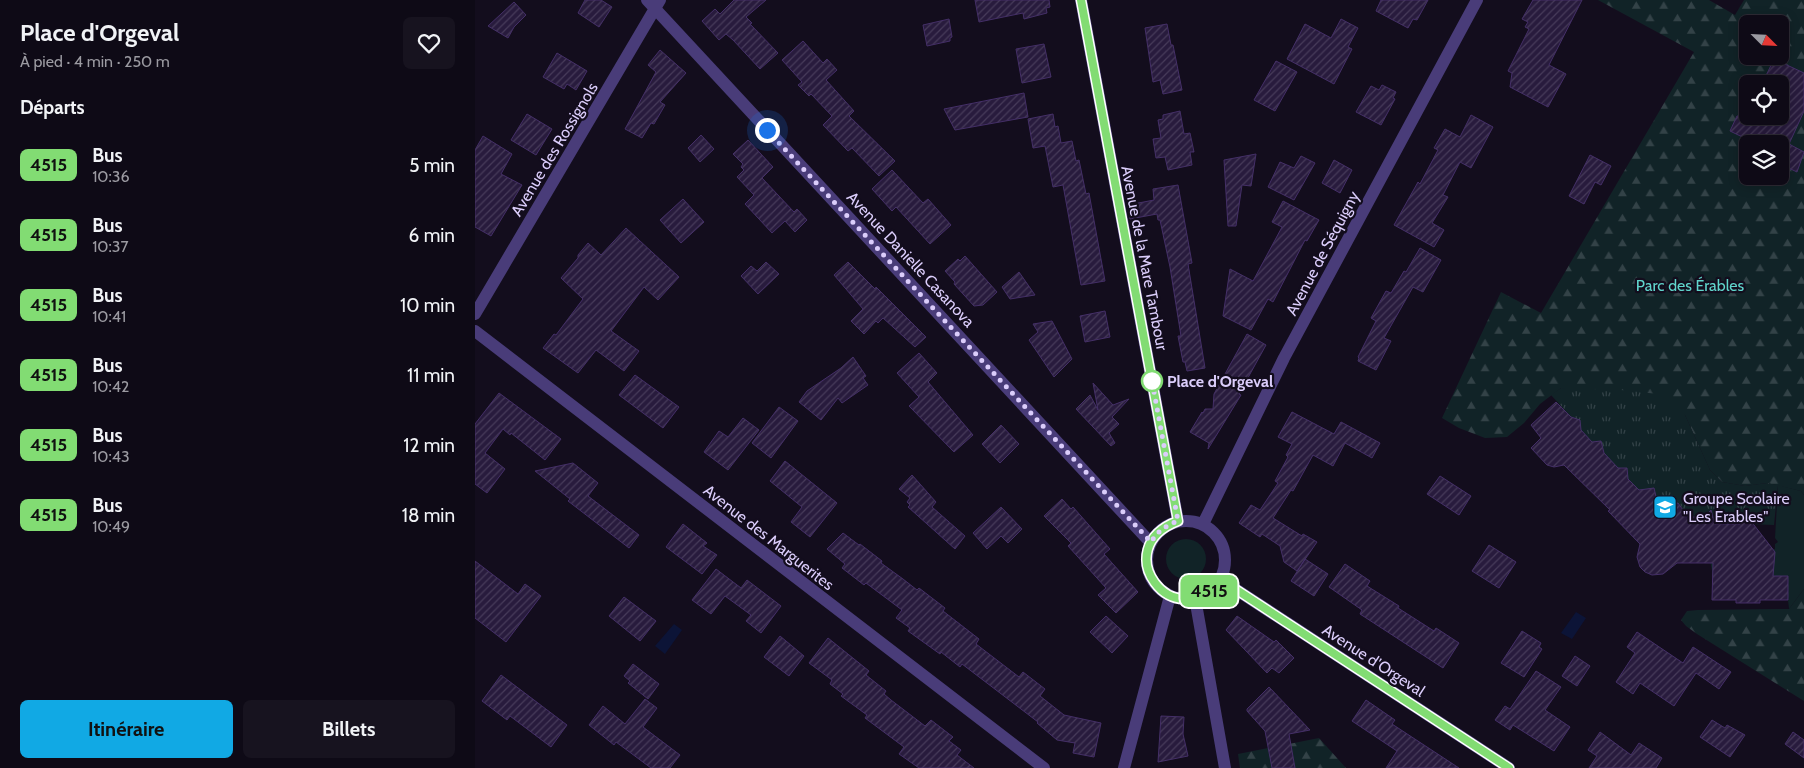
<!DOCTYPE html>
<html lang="fr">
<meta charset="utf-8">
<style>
:root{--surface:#0e0a16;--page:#17131f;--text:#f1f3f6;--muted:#9b9aa1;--line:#2e2b35;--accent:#11a9e4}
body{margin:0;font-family:Cabin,sans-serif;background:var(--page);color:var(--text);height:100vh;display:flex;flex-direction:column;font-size:19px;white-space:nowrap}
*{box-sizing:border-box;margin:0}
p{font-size:16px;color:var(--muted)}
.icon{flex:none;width:28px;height:28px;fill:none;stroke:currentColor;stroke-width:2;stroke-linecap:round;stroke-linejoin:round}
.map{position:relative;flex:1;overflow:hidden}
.sheet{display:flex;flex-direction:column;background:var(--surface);width:475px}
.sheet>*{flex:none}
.badge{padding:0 10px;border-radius:8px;font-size:18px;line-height:32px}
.needle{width:32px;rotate:114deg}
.buttons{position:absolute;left:1264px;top:15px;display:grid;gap:10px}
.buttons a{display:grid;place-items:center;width:50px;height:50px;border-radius:8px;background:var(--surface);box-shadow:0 2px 12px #0003,0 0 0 1px var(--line);font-size:25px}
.you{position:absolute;width:25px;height:25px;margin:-12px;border:4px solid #fff;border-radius:50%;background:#1a73e8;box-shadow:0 0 0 8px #1a73e833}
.map>.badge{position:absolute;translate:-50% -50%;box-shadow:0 0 0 2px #fff}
h2{padding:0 20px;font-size:19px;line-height:45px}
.round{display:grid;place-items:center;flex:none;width:52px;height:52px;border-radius:8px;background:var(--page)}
.summary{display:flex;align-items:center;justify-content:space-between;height:85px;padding:0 20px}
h1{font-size:24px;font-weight:700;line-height:38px}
.primary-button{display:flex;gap:10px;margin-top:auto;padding:10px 20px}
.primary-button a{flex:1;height:58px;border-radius:8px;background:var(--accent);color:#111;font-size:20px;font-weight:700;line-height:58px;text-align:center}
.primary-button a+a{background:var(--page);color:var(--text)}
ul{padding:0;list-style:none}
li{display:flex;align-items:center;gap:15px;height:70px;padding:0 20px}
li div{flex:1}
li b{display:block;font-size:19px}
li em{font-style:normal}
li .badge{min-width:55px;font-weight:700;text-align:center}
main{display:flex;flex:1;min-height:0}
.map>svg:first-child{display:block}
.grass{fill:#112327}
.forest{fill:url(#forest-firs);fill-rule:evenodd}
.park{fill:url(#park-tufts)}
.water{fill:#0c1437}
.building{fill:url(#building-hatch);stroke:#442f67}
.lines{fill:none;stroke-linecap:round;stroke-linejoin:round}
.minor{stroke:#493c79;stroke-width:12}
.line-casing{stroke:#fff;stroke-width:11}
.line{stroke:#82dc73;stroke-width:8}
.walk{stroke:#dbcdfb;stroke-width:5;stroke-dasharray:0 9}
.stop-dot{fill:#fff;stroke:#82dc73;stroke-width:2.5}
.labels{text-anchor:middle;stroke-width:4.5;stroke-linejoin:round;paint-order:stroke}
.street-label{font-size:16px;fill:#dbcdfb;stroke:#130d1d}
.park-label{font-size:16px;fill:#60d5cc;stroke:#130d1d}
.stop-label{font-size:16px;font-weight:bold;fill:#dbcdfb;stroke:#130d1d;text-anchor:start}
.poi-label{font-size:16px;fill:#dbcdfb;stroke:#130d1d;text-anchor:start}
</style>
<main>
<section class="sheet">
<div class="summary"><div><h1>Place d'Orgeval</h1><p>À pied · 4 min · 250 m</p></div><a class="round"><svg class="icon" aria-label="heart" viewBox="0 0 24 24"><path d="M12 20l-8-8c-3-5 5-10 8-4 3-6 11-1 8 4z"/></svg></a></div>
<h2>Départs</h2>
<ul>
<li><span class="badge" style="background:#82dc73;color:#111">4515</span><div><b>Bus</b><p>10:36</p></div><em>5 min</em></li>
<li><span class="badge" style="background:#82dc73;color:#111">4515</span><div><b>Bus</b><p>10:37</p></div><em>6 min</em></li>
<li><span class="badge" style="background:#82dc73;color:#111">4515</span><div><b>Bus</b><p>10:41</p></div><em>10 min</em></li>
<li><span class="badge" style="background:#82dc73;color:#111">4515</span><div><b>Bus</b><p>10:42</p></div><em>11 min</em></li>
<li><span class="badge" style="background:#82dc73;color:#111">4515</span><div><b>Bus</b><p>10:43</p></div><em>12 min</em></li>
<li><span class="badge" style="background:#82dc73;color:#111">4515</span><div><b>Bus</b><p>10:49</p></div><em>18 min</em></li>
</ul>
<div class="primary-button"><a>Itinéraire</a><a>Billets</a></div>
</section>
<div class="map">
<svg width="1329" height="768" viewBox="0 0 1329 768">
<defs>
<pattern id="forest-firs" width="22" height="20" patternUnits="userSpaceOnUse" patternTransform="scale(1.25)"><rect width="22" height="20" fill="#112327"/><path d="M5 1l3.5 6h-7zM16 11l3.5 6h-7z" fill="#334247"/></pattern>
<pattern id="park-tufts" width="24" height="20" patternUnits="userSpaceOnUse" patternTransform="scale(1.25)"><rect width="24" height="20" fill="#112327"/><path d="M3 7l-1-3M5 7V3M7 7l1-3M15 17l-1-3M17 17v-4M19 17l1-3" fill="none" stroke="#334247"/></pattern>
<pattern id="building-hatch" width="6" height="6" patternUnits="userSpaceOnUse" patternTransform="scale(1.25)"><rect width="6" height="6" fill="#281b3d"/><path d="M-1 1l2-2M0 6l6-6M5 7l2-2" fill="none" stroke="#473b5a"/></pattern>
</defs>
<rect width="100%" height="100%" fill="#130d1d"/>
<!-- grass -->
<path class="grass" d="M1303,485l23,6 3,4v94l-15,20 -1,-9v-24h-75l-3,-15 65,-12v-5l3,-2 -3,-4z
M691 559a20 20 0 1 1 40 0a20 20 0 1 1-40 0Z"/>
<!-- forest -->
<path class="forest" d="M1123,0h111l26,15 9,-15h60v495l-3,-4 -34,-8 -22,3 -23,-4 -12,-12 -25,-55 -124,-27 -21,16 -16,19 -17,14 -22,1 -26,-10 -17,-10 59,-126 40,21 153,-261zM1272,24h33v32h-33zM1272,84h33v32h-33zM1272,144h33v32h-33z
M1329,589v112l-107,-67 -11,-8 -5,-6 6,-9 11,-1 91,-1z
M844,738l27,30h-106l-2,-14z"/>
<!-- park -->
<path class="park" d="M1086,388l60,2 37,4 27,21 25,55 12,12 23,4 22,-3 11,2 -4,40 -23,-1 -5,-6 -4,3v3h-28l-2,-9 -8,2h-22v-10l-4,-3 -10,6 -14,-14 1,-6 -6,-1 -7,4 -17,-16 2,-4 -1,-4 -7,1 -19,-21v-7l-2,-1 -5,2 -15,-16 1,-7 -6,-1 -22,-24z"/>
<!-- water -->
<path class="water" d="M1101,612l10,6 -14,21 -11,-6z
M199,624l8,6 -17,24 -10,-8z"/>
<!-- building -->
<path class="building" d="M110,0h16l11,7 -13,20 -21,-14z
M259,0h32l-20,17 6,6 -2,1 28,29 -18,16 -27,-29 -7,-6 -7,6 -17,-19 13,-12 5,5z
M500,0h74l1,7 -4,1 1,5 -23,6 -1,-6 -44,9z
M906,0h47l-11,20 -4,-1 -5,9 -32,-17z
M1058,0h49l-33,65 17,9 -18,33 -38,-20 2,-14 -4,-2 21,-42 -4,-2 3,-5 -6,-3z
M39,2l12,13 -12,12 -6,11 -20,-12z
M474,19l3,18 -2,1v3l-23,5 -4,-21z
M866,19l17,9 -10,19 4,2 -18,35 -47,-25 18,-35 26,14z
M692,24l4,21h2l9,45 -19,4 -3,-14 -7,2 -8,-54z
M328,41l20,22 4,-4 10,11 -11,10 28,31 -5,5 46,45 -16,15 -27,-28 -4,3 -25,-26 9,-9 -21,-22 -2,2 -11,-11 4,-3 -20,-22z
M569,44l7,33 -29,6 -6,-34z
M185,50l26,23 -26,29 5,3 -11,19 -3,-1 -9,15 -17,-9 31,-57 -8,-7z
M82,53l30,18 -11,19 -9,-6 -3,5 -21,-12z
M1299,59l30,14v38l-15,33 15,8 -7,20 -17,-8v-20h-23l-27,-13 7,-15h43v-32h-18z
M801,61l21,11 -22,39 -21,-11z
M907,85l14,7 -3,6 2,1 -14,26 -25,-13 15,-26 8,4z
M549,93l4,24 -73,13 -11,-21z
M705,111l4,23 6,-1 4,19h-4l2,13 -24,5 -3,-13 -9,1 -3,-19 8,-1 -3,-18 5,-1v-4z
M52,114l25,15 -16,26 -25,-15z
M578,114l2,13 3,-1 3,17 11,-2 4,20 3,-1 7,34 3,-1 16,88 -24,4 -18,-100 -10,2 -8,-41 -12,2 -5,-29z
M996,115l22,12 -22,41 -11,-6 -17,33 5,2 -16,26 12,7 -10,17 -40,-22 24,-43 2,2 18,-34 -4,-2 11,-19 15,8z
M226,135l13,14 -14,13 -12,-14z
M8,136l29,18 -11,20 21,11 -31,51 -16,-9v-77z
M273,140l25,27 -11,11 32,34 3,-3 10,11 -12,12 -10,-11 -13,12 -27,-29 9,-9 -17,-18 7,-7 -3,-3 2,-3 -10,-10z
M781,154l-5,32 -9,-1 -6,41h-8l-4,-66z
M1115,155l21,11 -10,19 -6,-3 -11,22 -15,-8z
M826,156l14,7 -21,37 -26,-13 12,-25 14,6z
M859,160l18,10 -12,23 -18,-10z
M417,170l31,33 5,-4 23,26 -21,19 -34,-37 -4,4 -20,-22z
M703,185l14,78 -4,1 17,104 -18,3 -2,-9h-2l-5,-26h3l-11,-69 -10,-47h-2l-1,-6 -27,5 -2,-14 26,-5 -1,-11z
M208,199l21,23 -23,21 -21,-23z
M808,201l36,19 -12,21 -2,-1 -32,62 -5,-3 -17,31 -28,-14 7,-47 23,12 29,-54 -10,-5z
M151,228l53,49 -21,23 -14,-13 -33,44 28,20 -15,20 -28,-21 -18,23 -35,-25 11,-14 2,1 27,-36 -22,-21 17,-20v-3l10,-12 13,12z
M945,248l21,12 -18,32 -10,-5 -29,51 7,3 -15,29 -18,-9 1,-3 -1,-1 18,-36 -5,-3 15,-27 5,2 13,-22 2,1z
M490,256l32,36 -14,13 -9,1 -20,-22 1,-2 -10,-11 13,-12 2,2z
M291,262l13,12 -21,20 -17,-18 10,-10 6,5z
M373,262l27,27 1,-2 50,50 -11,10 -32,-29 -5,5 -2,-2 -12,13 -13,-13 12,-12 -29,-34z
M544,272l16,23 -25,4 -8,-12z
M630,311l5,26 -25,5 -5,-26z
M577,321l20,38 -18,18 -25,-37 9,-8 -5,-8z
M772,334l19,11 -27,49 2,1 -33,54 1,-6 -19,-11 12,-20 1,1 2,-4h8l1,-15z
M444,353l18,20 -9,9 45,53 -19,17 -45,-46 10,-9 -22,-24z
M378,357l13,19 -3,2 5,7 -26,18 -4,-5 -17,22 -22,-18 8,-11 34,-23z
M160,375l44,32 -16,21 -44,-33z
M618,383l20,22 16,-6 -17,18 7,7 -10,9 6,10 -4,3 -35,-37 14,-14 8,15z
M24,393l62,46 -16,21 -34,-27 -1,2 -7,-6 -18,24 20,16 -18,24 -12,-9v-60z
M1081,402l15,15 9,3 1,10 11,12 9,-1 3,12 14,15h9l1,11 11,11 15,-2 5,21 19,-6 10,14h16l7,-7 4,14h25l7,-8 28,36 -2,24h15v24h-28v3h-24v-3h-24l1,-37h-36l-14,11 -11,1 -7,-3 -5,-5 -3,-10 3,-13 -32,-33 2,-1 -46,-45 -10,2 -7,-2 -16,-17 10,-10 -10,-13z
M304,407l19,14 -27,37 -19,-15z
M817,412l42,22 7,-12 39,21 -8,15 -27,-15 -12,23 -20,-11 -20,36 -2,-1 -18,28 29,18 1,-2 14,8 -20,29 -13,-9 -4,-16 -18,-12 -2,3 -21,-14 12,-18 9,5 18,-27 -3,-2 13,-24 -2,-2 6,-11 -14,-7z
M268,418l16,12 -31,40 -24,-18 15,-21 9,6z
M526,425l18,19 -19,19 -18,-19z
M310,461l52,42 -27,34 -19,-15 11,-15 -32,-26z
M98,463l25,20 -10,13 51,39 -10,13 -61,-47 2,-2 -35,-28z
M437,475l24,27 -4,5 33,29 -10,13 -47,-42 2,-2 -3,-3 3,-4 -11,-9z
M965,476l31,20 -12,19 -32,-21z
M587,499l9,10 2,-2 37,42 -6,5 34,38 -22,21 -18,-18 8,-7 -38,-42 3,-3 -27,-27z
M526,507l21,22 -14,14 -7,-7 -14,13 -14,-16z
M208,524l24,19 -4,3 14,9 -15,19 -36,-27z
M368,533l16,12 1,-1 22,17 -1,2 22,16 14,11 2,-2 26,20 -2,3 36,28 -3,5 43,33 4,-5 22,17 -5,7 24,19 37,8 -7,34 -21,-4 2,-10 -18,-3 -20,-17 1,-1 -76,-58 -2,3 -19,-15 -1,2 -32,-23 2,-3 -14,-10 6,-8 -36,-27 -2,2 -22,-17 3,-4 -18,-15z
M1014,545l27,17 -17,26 -27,-17z
M830,559l23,15 -14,22 -23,-15z
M0,561l43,33 7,-10 16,12 -35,46 -31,-24z
M870,564l25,17 -3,5 32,20 -1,2 36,23 2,-3 23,15 -16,25 -83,-54 2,-4 -33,-23z
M241,569l25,19 6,-8 34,26 -20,27 -15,-12 5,-6 -26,-19 -14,18 -19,-14z
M149,597l32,24 -16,20 -31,-25z
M631,616l22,20 -16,17 -22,-21z
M762,616l37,26 2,-2 18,18 -15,15 -7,-5 -5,5 -41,-43z
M1047,631l19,12 -2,4 3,2 -18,28 -23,-14z
M1162,632l46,31 10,-16 38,25 -12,17 -23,-16 -22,33 -34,-23 -7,11 -17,-12 19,-29 -8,-6z
M305,636l24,20 -15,20 -25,-19z
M353,638l41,33 -3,4 20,16 -2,3 7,6 34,26 6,-6 22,17 -4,4 12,9 -4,5 17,13h-55l-20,-14 5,-7 -39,-29 2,-3 -26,-19 2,-2 -13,-10 2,-4 -23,-17z
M1100,656l15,10 -13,20 -15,-10z
M158,664l26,20 -11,15 -20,-16 2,-2 -6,-5z
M1061,671l25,16 -16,23 25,17 -16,24 -41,-26 -3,5 -15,-10 10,-14 5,3z
M26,675l66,50 -16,22 -41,-31 -3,4 -25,-19z
M794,687l41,43 -21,4 6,34h-23l-7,-37 -18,-20v-2z
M170,699l12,9 -14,19 37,28 -10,13h-19l-35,-26 -2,3 -25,-20 14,-19 22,18z
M891,700l29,20 -3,4 67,44h-73l11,-17 -45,-30z
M686,716l23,1 -1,17 5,22 -30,6z
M1237,720l13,8 2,-3 18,10 -15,22 -30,-20z
M1125,732l31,23 8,-12 23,15 -6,10h-67l8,-12 -9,-6z
M1318,732l11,8v18l-19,-14z"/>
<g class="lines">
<!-- minor -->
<path class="minor" d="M172,0l503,542
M606,0l97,521
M0,314l185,-314
M0,331l569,437
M672 560a39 39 0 1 1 78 0a39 39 0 1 1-78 0Z
M728,524l81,-166 193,-358
M745,579l289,189
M720,598l30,170
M649,768l46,-172"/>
</g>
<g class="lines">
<!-- line casing -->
<g class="line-casing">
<path id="line" d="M606,0l97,521c-72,27 -4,118 42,58l289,189"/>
</g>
<!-- line -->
<use href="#line" class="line"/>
<!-- walk -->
<path class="walk" d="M292,130l384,412c7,-11 14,-16 27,-21l-26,-140"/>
</g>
<!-- icons -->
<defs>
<g id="school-square" transform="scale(1.25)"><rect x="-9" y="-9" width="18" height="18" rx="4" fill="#11a9e4" stroke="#130d1d"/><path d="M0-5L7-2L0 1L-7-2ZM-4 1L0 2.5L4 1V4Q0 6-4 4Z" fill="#fff"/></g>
</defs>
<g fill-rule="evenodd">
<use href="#school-square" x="1190" y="507"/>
</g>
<!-- markers -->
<circle class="stop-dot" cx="677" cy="381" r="10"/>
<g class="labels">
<!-- street labels -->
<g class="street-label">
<text transform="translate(79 149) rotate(-59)" y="6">Avenue des Rossignols</text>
<text transform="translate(847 253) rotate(-62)" y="6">Avenue de Séquigny</text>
<text transform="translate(670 258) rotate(79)" y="6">Avenue de la Mare Tambour</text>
<text transform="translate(436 259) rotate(47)" y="6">Avenue Danielle Casanova</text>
<text transform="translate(294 537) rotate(38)" y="6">Avenue des Marguerites</text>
<text transform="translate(899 660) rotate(33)" y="6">Avenue d'Orgeval</text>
</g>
<!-- park labels -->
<g class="park-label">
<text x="1215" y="291">Parc des Érables</text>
</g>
<!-- stop labels -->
<g class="stop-label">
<text x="692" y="387">Place d'Orgeval</text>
</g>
<!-- poi labels -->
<g class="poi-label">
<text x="1208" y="504">Groupe Scolaire<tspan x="1208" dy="18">"Les Erables"</tspan></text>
</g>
</g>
</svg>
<div class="buttons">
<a><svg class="needle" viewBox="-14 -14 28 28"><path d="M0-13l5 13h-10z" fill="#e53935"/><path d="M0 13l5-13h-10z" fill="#9b9aa1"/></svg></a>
<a><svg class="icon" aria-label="locate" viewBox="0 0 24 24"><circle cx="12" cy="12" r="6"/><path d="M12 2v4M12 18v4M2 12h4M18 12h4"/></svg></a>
<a><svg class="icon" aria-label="layers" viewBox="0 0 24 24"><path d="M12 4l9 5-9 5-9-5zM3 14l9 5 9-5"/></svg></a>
</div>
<div class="you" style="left:292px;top:130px"></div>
<b class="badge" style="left:734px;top:591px;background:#82dc73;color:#111">4515</b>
</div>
</main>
